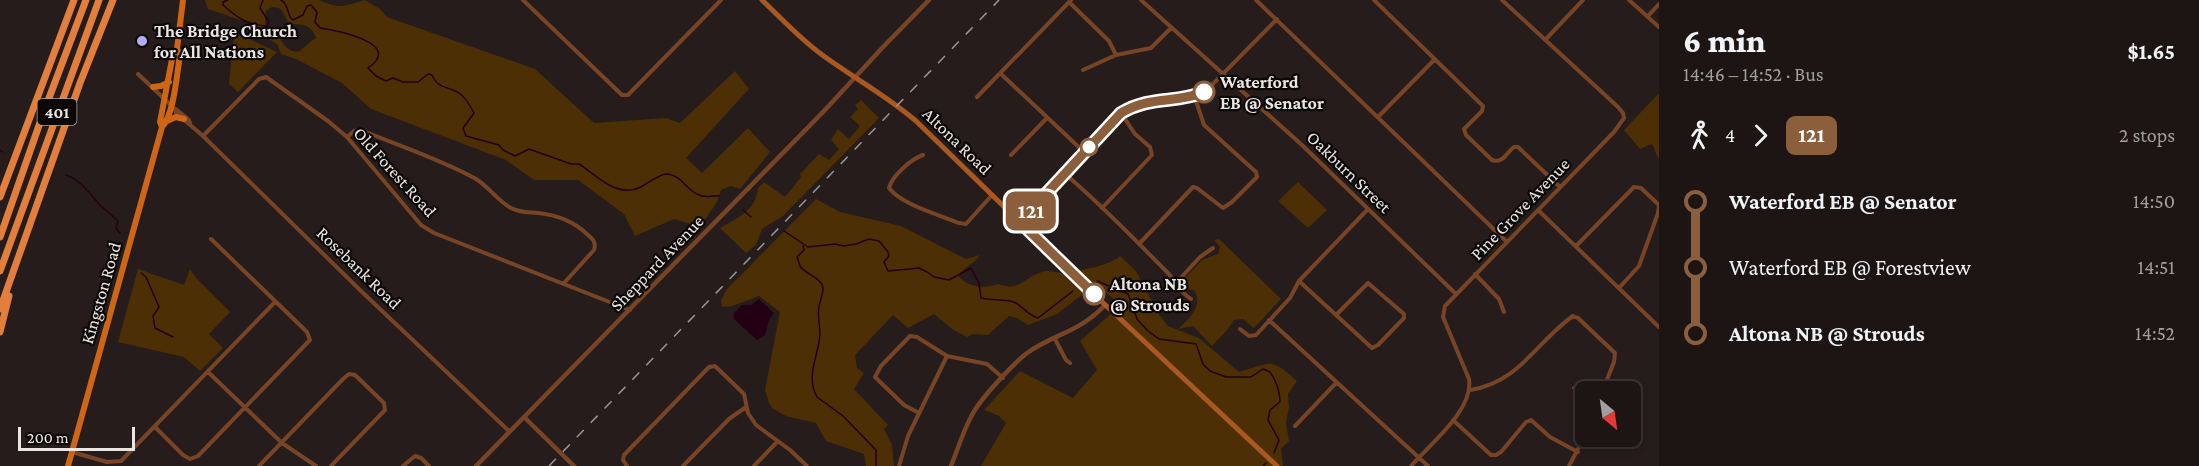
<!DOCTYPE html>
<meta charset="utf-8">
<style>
:root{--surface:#1c1514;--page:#292222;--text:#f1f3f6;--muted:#a09fa0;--line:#3a3434}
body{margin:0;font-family:"Crimson Pro",serif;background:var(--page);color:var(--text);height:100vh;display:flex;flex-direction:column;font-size:22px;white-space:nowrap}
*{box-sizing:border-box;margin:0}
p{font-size:20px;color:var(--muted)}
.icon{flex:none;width:33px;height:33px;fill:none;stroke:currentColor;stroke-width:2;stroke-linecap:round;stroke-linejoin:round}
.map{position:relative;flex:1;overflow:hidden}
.details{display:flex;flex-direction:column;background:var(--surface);width:540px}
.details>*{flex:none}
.badge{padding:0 12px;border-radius:9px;font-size:21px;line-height:39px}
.needle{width:39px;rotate:151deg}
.buttons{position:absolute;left:1575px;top:381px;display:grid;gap:12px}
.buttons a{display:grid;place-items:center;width:66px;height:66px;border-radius:9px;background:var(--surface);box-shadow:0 3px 9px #0003,0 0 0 2px var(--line);font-size:30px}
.scale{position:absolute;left:18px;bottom:15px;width:117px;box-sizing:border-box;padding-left:6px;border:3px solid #ebe5e3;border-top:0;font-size:16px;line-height:21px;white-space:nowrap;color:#ebe5e3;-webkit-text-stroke:4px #0b0807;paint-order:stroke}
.map>.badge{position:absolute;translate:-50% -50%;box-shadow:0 0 0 3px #fff}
.legs{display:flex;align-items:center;gap:9px;height:66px;padding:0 24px;font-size:20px}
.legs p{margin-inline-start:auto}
.headline{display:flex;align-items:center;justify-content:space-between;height:102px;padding:0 24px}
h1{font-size:33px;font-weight:800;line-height:45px}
ul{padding:0 24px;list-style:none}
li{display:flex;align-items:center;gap:21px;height:66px;font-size:22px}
li i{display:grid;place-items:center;width:9px;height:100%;margin:0 8px;background:currentColor}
li i::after{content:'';width:15px;height:15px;margin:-8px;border:4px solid;border-radius:50%;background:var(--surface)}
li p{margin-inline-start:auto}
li:first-child i{background:linear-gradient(#0000 50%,currentColor 0)}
li:last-child i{background:linear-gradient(currentColor 50%,#0000 0)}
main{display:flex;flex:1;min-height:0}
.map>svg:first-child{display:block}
.green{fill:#4c2f04;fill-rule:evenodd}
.water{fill:#240014}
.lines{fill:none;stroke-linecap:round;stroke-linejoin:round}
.stream{stroke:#240014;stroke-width:1.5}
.minor{stroke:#774526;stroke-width:4}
.tertiary{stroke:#774526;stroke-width:4.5}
.secondary{stroke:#a95821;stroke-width:5}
.primary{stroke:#cf6615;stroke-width:6}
.motorway{stroke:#e37f3d;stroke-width:7}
.rail{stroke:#9d9594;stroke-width:1.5;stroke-dasharray:10 10;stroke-linecap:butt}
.line-1-casing{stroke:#fff;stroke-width:14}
.line-1{stroke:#8b5e3c;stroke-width:9}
.poi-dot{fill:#b5acf8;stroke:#0b0807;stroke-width:2}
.stop-1-dot{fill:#fff;stroke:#8b5e3c;stroke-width:3}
.labels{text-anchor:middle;stroke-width:4.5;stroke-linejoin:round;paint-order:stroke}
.shield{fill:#0b0807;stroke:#a8a3a1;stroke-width:1.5}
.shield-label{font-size:16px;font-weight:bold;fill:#ebe5e3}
.poi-label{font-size:18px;font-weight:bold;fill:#ebe5e3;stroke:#0b0807;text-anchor:start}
.stop-label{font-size:18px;font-weight:bold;fill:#ebe5e3;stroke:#0b0807;text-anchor:start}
.street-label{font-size:18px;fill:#ebe5e3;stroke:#0b0807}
</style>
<main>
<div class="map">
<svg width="1659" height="466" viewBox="0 0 1659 466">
<rect width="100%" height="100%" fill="#251c1b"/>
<!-- green -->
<path class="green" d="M205,0h114c23,10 24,6 46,0l15,9 7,8 148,52 59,54 72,-5 14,5 55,-52 14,18 -63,69 16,15 46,-45 22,24 -30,37 -9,-3 -10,4 -4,12 -17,25 -26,-8 -39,17 -11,-22 -46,-34h-44l-28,-20 -135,-51 -29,-26 -46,-24 -15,-5 -4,-10 -15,-9 -10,-11 -44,-15zM272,7c13,0 11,9 18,17 13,0 21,0 26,14 -4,2 -15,12 -16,13 -12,4 -19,-11 -23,-18l-10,-3 -2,-7 1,-12z
M234,32l43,20 -39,40 -9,-8z
M1659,93v67l-7,-16 -12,5 -16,-19z
M861,100l18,18 -96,98 -21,13 -6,16 -10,8 -26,-25c18,-10 36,-18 38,-40l6,-6 21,15 16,-20 -1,-3 19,-20 10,6 10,-11 -8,-9 7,-11 11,10 11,-13 -10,-9 8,-8 -3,-4z
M1298,182l29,28 -19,18 -30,-27z
M816,199l24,13 61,14 65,33 14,-4c-5,8 -15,12 -22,20 10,13 26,14 40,9 22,8 25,-6 44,-12 7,-3 16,2 23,1 14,-2 46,-8 55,-17l16,15 24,45 8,10 31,12 40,34c33,-10 31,-15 58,9l-9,13 1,13 -3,16 3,18 -8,8 2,17h-302l25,-43 -7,-7 -15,-6 36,-39 53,27 24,-28 -17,-29 41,-36 -25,-21 -39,30 -29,11 -11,-7 -8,-2 -21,19 -15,-1 -6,3 -15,-8 -18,-15 -26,14 -15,-13 -38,40 2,13 7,5 -10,16 34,36 -4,4 8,16 2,21h-28l-2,-12 -38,-13 -10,-18 -30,-7 -14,-8 -3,-5 -4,-13 15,-78 -21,-16 -27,10 -10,1 -1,-7 6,-11z
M1219,239l62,60 -27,29 -11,-9 -9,1 -6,9 -16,17 -19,-20 -15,3c11,-10 26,-24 16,-39l-10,-1 -4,-4 1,-3 21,-22 16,-6 2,-7 -6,-7z
M138,269l46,16 6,-16 6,9 34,34 -21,22 14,14 -23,23 -16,-14 -66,-15z"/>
<!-- water -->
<path class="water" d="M759,299l15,14 -5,7 -4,15 -8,5 -23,-21v-6l8,-8h9z"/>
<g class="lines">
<!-- stream -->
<path class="stream" d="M228,0l-5,2v3c13,12 26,21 44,21l2,-4 -9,-14 3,-8
M281,0c9,5 5,15 12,20l10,-5 4,-9 4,-1 6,7 -2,10 5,6c14,2 85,15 48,40l8,8 10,5 7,-3 10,4h15l10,-8 4,1c7,15 14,10 27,18 7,5 11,12 15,20l-11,15 3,8 33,9 4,5 12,6 14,-7 42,15h8c19,12 38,35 62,23 7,-4 17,-12 25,-13 14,0 20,15 31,20 8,5 14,1 22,2
M0,150l3,2
M66,175c15,5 23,18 33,29 6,6 13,11 19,17l-2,7 4,5
M743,210l8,7
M784,231l24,16 27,-3 9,2 12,-2 13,-5 10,2 9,11 1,4 -5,6 4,9 31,-3 8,4 7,5 15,3 22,-12 8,15 2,15c11,3 27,0 35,5 8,5 12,12 22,15l35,-27
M803,246l1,4 -7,7c1,3 2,6 3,9 5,8 22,12 23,22 0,6 -3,13 -4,19 -2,9 1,18 1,27 -1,21 -15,42 -3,63l26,19 33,34v16
M141,273l5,4 13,30 -6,9 2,12 18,9
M1097,281l31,13 9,25 11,12 11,8 37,5 7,20 7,7 16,6h25l12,-8 7,3c7,10 10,18 10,30l-10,8 -2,10 11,20 -5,13
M1263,466l3,-3"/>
<!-- minor -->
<path class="minor" d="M523,0l99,95h6l93,-95
M1141,0l162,146 153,148
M1256,0l250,241
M1374,0l109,106 -1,5 -18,18 2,6 26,25c11,4 14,-7 22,-13h4l42,40
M1629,0l30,27
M1069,2l40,39 7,14
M1648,16l11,-12
M1545,40l38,-40
M1083,70l33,-15 35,-7 20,-20
M1000,73l84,79
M138,74l37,35 1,4 27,23 158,155 148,140
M977,97l94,-97
M176,109l13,11 1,3
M1378,117l57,-58
M203,136l56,-57 7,-2 62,44 19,16 74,88 13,8 196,77
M347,137l7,-6 7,-1c38,16 79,29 115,49 13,8 22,22 35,29 9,5 18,4 27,5 18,2 37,9 50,22 6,5 8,8 6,15l-30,33
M923,155c-12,4 -31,21 -34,33 13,17 51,27 70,35l7,1 26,-29
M1011,155l36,-37
M1065,174c36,30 69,65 102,98 9,9 12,20 24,27
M1102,208l50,-53 -2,-8 -15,-13 -14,-21
M1538,210l121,117
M1020,222l101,-109 14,-9 59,-9 12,-4 71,-72
M1139,244l54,-57 4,1 26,20 9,-6 25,-25 -1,-5 -52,-47 -10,-30
M1576,246l58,-59 7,1 18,17 -1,8 -19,53 -20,22
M1475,274l24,25 5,13
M1299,281l73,67 6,-3 26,-27v-4l-36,-31 -32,32
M1177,282l23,-25 13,-9
M1269,320l159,146
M1240,329l9,7 7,-1 34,-37 9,-17 69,-72
M1055,339l11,21 4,3
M208,372l74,71 34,23
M1574,388l12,5
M1470,390c50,-8 66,-48 103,-74l5,2 37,35 -1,9 -12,30
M919,413l-15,-8 -29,-28 6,-11 29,-30 7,1 30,19 40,8 16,14
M1453,420l38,35h5l5,-3 25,-30 5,-2 19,17 28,15
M1295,426l41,-43
M155,427l28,28 7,4 8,-3 112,-116 -3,-8 -96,-93
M72,452l35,10 14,-1 154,-159
M259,466l84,-87 6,-5 6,1 29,28 1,7 -54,56
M403,466l12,-10 6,2 8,8
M627,466l-4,-6 1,-5 85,-88 6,-1 29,28 4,19 8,12 34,25 17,16
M683,466l46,-47 17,-12
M754,466l24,-25
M899,466l9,-30 39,-80
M1411,466c19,-22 63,-56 58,-87l-26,-62 2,-11 169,-174 10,-14 -1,-5 -5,-6 -116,-107
M1569,466l17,-32"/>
<!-- tertiary -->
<path class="tertiary" d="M524,417l50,49
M476,466l348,-355 59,-64 46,-47
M951,466c7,-17 12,-35 21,-51 8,-16 41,-51 55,-62 27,-19 53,-21 78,-48"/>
<!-- secondary -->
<path class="secondary" d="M762,0c19,18 37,38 59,54 31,23 65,41 95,67l183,178 178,167"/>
<!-- primary -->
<path class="primary" d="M153,87l8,-1 8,-4
M167,121l9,-4 8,2
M162,127c12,-12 15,-54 18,-72l-3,-6
M68,466l94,-339 -2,-5 13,-68 4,-5 6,-49"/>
<!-- motorway -->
<path class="motorway" d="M0,197l74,-197
M0,237l43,-123 43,-114
M0,271l99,-271
M0,309l80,-226 33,-83
M0,332l9,-36"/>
<!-- rail -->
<path class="rail" d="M549,466l450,-466"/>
</g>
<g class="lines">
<!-- line-1 casing -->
<g class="line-1-casing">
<path id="line-1" d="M1094,294l-74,-72 101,-109c31,-18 54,-9 83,-21"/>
</g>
<!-- line-1 -->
<use href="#line-1" class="line-1"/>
</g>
<!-- markers -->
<circle class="poi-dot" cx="142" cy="41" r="6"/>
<g class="stop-1-dot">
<circle cx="1204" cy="92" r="10"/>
<circle cx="1089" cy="147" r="8"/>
<circle cx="1094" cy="294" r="10"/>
</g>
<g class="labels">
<!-- shield labels -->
<rect class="shield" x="37.5" y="99" width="39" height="26" rx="4.5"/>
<g class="shield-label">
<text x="57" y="118">401</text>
</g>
<!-- poi labels -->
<g class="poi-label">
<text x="154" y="37">The Bridge Church<tspan x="154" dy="21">for All Nations</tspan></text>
</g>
<!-- stop labels -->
<g class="stop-label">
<text x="1220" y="88">Waterford<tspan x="1220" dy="21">EB @ Senator</tspan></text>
<text x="1110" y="290">Altona NB<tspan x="1110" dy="21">@ Strouds</tspan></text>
</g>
<!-- street labels -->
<g class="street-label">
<text transform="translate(957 141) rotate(44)" y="6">Altona Road</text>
<text transform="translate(395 172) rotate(48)" y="6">Old Forest Road</text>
<text transform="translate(1349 172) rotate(44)" y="6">Oakburn Street</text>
<text transform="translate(1520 209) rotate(-46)" y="6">Pine Grove Avenue</text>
<text transform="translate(657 263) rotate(-46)" y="6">Sheppard Avenue</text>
<text transform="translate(359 268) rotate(44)" y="6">Rosebank Road</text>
<text transform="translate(101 293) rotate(-74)" y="6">Kingston Road</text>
</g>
</g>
</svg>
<div class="buttons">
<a><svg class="needle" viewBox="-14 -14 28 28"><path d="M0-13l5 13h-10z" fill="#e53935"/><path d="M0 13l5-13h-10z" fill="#a09fa0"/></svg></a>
</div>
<div class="scale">200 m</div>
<b class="badge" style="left:1031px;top:211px;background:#8b5e3c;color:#fff">121</b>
</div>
<section class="details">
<div class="headline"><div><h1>6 min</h1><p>14:46 – 14:52 · Bus</p></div><b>$1.65</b></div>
<div class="legs"><svg class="icon" aria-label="walk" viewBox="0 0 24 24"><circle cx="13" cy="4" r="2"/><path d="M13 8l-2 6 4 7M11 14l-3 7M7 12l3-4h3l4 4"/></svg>4<svg class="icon" aria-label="forward" viewBox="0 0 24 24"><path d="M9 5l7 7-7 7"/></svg><b class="badge" style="background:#8b5e3c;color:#fff">121</b><p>2 stops</p></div>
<ul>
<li><i style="color:#8b5e3c"></i><b>Waterford EB @ Senator</b><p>14:50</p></li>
<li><i style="color:#8b5e3c"></i><span>Waterford EB @ Forestview</span><p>14:51</p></li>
<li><i style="color:#8b5e3c"></i><b>Altona NB @ Strouds</b><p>14:52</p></li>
</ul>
</section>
</main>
